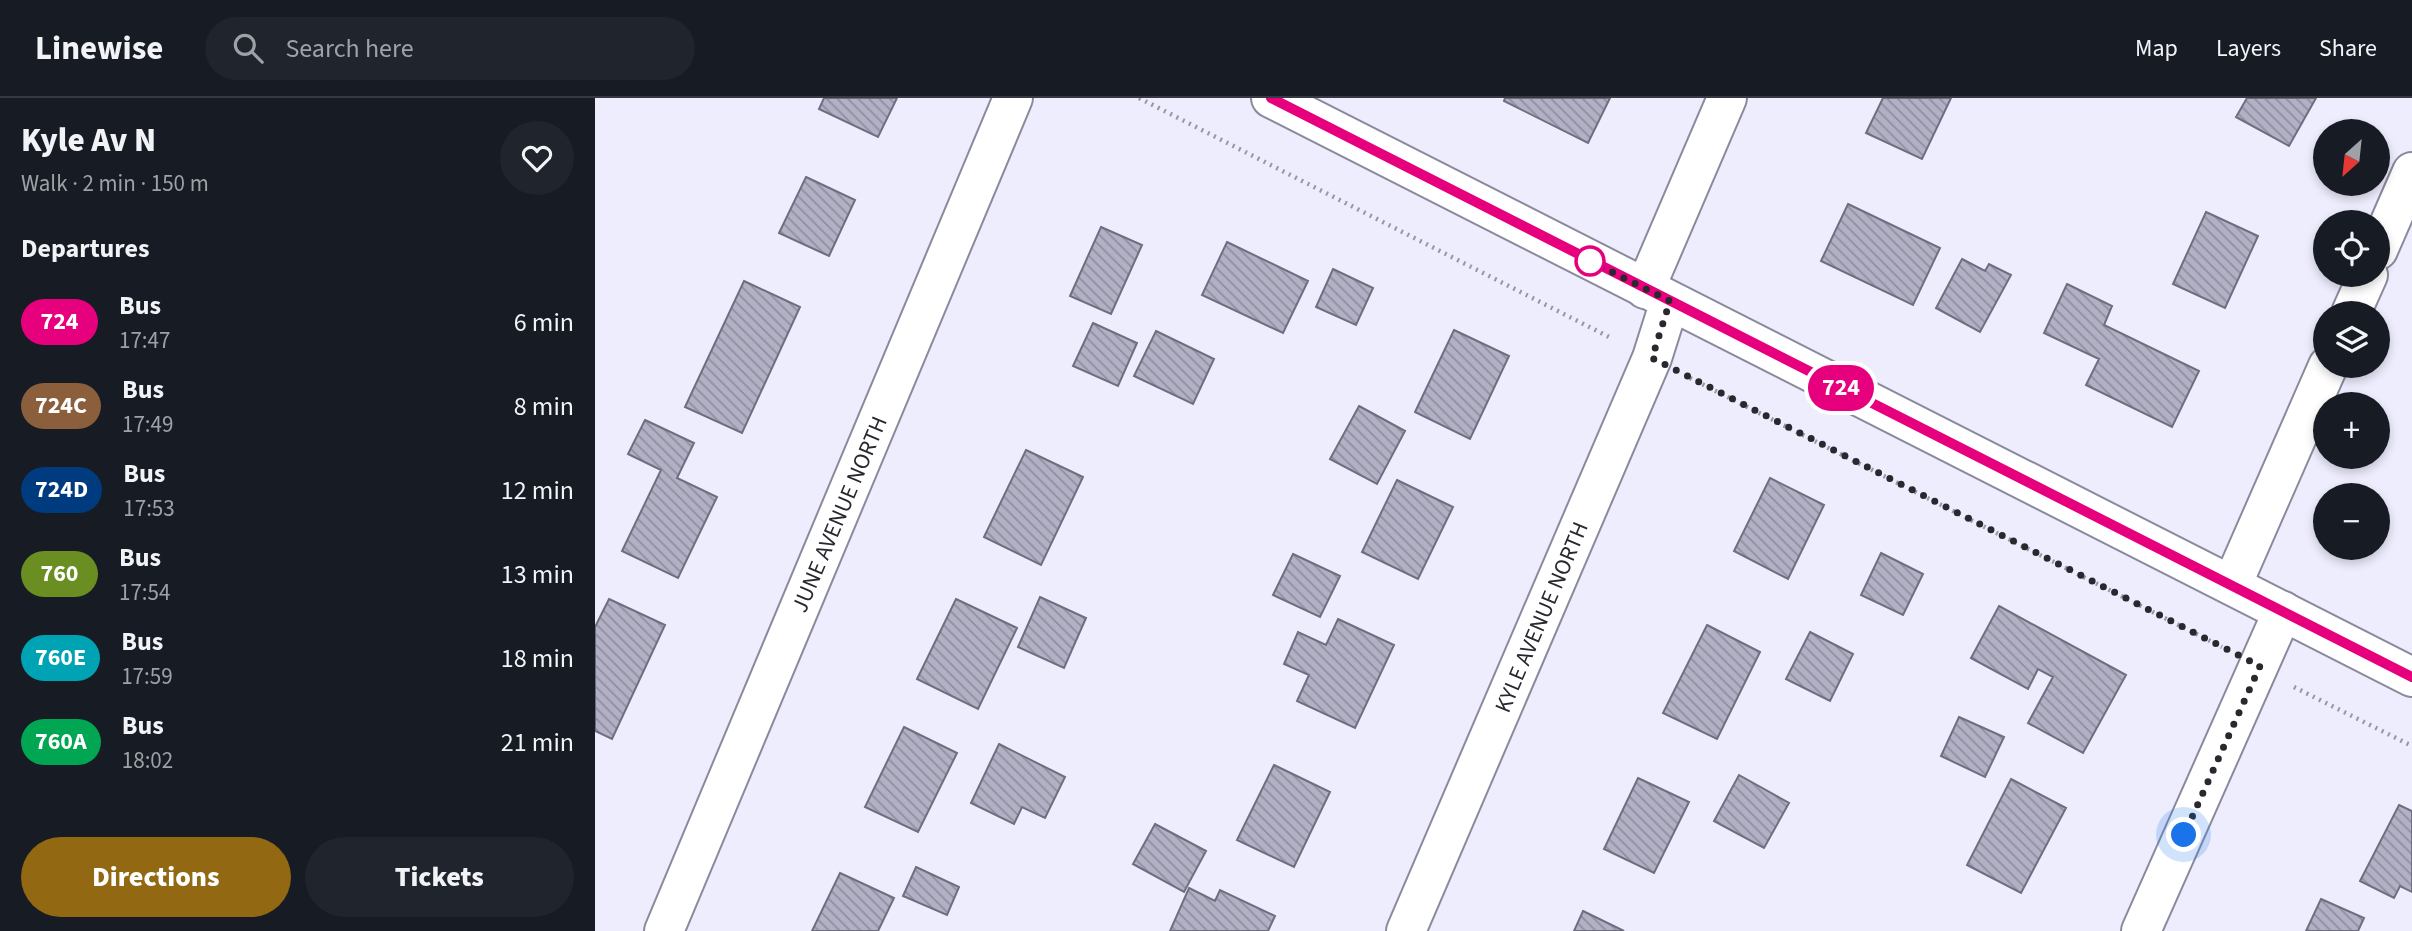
<!DOCTYPE html>
<meta charset="utf-8">
<style>
:root{--surface:#171b24;--page:#20242c;--text:#f1f3f6;--muted:#9ea1a6;--line:#363941;--accent:#936812}
body{margin:0;font-family:"Source Sans 3",sans-serif;background:var(--page);color:var(--text);height:100vh;display:flex;flex-direction:column;font-size:26px;white-space:nowrap}
*{box-sizing:border-box;margin:0}
p{font-size:23px;color:var(--muted)}
.icon{flex:none;width:38px;height:38px;fill:none;stroke:currentColor;stroke-width:2;stroke-linecap:round;stroke-linejoin:round}
.map{position:relative;flex:1;overflow:hidden}
.side{display:flex;flex-direction:column;background:var(--surface);width:595px}
.side>*{flex:none}
.badge{padding:0 14px;border-radius:23px;font-size:24px;line-height:46px}
.needle{width:46px;rotate:207deg}
.controls{position:absolute;left:1718px;top:21px;display:grid;gap:14px}
.controls a{display:grid;place-items:center;width:77px;height:77px;border-radius:50%;background:var(--surface);box-shadow:0 4px 10px #0003;font-size:35px}
.you{position:absolute;width:35px;height:35px;margin:-18px;border:5px solid #fff;border-radius:50%;background:#1a73e8;box-shadow:0 0 0 10px #1a73e833}
.map>.badge{position:absolute;translate:-50% -50%;box-shadow:0 0 0 4px #fff}
h2{padding:0 21px;font-size:26px;line-height:63px}
.round{display:grid;place-items:center;flex:none;width:74px;height:74px;border-radius:37px;background:var(--page)}
.headline{display:flex;align-items:center;justify-content:space-between;height:119px;padding:0 21px}
h1{font-size:33px;font-weight:800;line-height:52px}
.cta{display:flex;gap:14px;margin-top:auto;padding:14px 21px}
.cta a{flex:1;height:80px;border-radius:42px;background:var(--accent);color:#fff;font-size:28px;font-weight:800;line-height:80px;text-align:center}
.cta a+a{background:var(--page);color:var(--text)}
ul{padding:0;list-style:none}
li{display:flex;align-items:center;gap:21px;height:84px;padding:0 21px}
li div{flex:1}
li b{display:block;font-size:26px}
li em{font-style:normal}
li .badge{min-width:77px;font-weight:700;text-align:center}
header{display:flex;align-items:center;gap:42px;box-sizing:border-box;height:98px;padding:0 35px;background:var(--surface);border-bottom:2px solid var(--line)}
header strong{font-size:33px}
nav{display:flex;gap:38px;margin-inline-start:auto;font-size:24px}
.search{width:490px;height:63px;background:var(--page);display:flex;align-items:center;gap:18px;box-sizing:border-box;padding:0 24px;border-radius:38px;color:var(--muted);font-size:26px}
main{display:flex;flex:1;min-height:0}
.map>svg:first-child{display:block}
.building{fill:url(#building-back-hatch);stroke:#6f6e80;stroke-width:2}
.lines{fill:none;stroke-linecap:round;stroke-linejoin:round}
.street-casing{stroke:#8b8a9d;stroke-width:42}
.secondary-casing{stroke:#8b8a9d;stroke-width:42}
.path{stroke:#9797a3;stroke-width:4.5;stroke-dasharray:2 5;stroke-linecap:butt}
.street{stroke:#fff;stroke-width:38}
.secondary{stroke:#fff;stroke-width:38}
.line-casing{stroke:#fff;stroke-width:16}
.line{stroke:#e6007e;stroke-width:10}
.walk{stroke:#28282f;stroke-width:7;stroke-dasharray:0 12.6}
.stop-dot{fill:#fff;stroke:#e6007e;stroke-width:3.5}
.labels{text-anchor:middle;stroke-width:5;stroke-linejoin:round;paint-order:stroke}
.street-label{font-size:23px;fill:#28282f;stroke:#fff}
</style>
<header>
<strong>Linewise</strong>
<div class="search"><svg class="icon" aria-label="search" viewBox="0 0 24 24"><circle cx="10" cy="10" r="6"/><path d="M15 15l6 6"/></svg>Search here</div>
<nav><a>Map</a><a>Layers</a><a>Share</a></nav>
</header>
<main>
<section class="side">
<div class="headline"><div><h1>Kyle Av N</h1><p>Walk · 2 min · 150 m</p></div><a class="round"><svg class="icon" aria-label="heart" viewBox="0 0 24 24"><path d="M12 20l-8-8c-3-5 5-10 8-4 3-6 11-1 8 4z"/></svg></a></div>
<h2>Departures</h2>
<ul>
<li><span class="badge" style="background:#e6007e;color:#fff">724</span><div><b>Bus</b><p>17:47</p></div><em>6 min</em></li>
<li><span class="badge" style="background:#8b5e3c;color:#fff">724C</span><div><b>Bus</b><p>17:49</p></div><em>8 min</em></li>
<li><span class="badge" style="background:#003b80;color:#fff">724D</span><div><b>Bus</b><p>17:53</p></div><em>12 min</em></li>
<li><span class="badge" style="background:#6b8e23;color:#fff">760</span><div><b>Bus</b><p>17:54</p></div><em>13 min</em></li>
<li><span class="badge" style="background:#00a3b4;color:#fff">760E</span><div><b>Bus</b><p>17:59</p></div><em>18 min</em></li>
<li><span class="badge" style="background:#00a651;color:#fff">760A</span><div><b>Bus</b><p>18:02</p></div><em>21 min</em></li>
</ul>
<div class="cta"><a>Directions</a><a>Tickets</a></div>
</section>
<div class="map">
<svg width="1817" height="833" viewBox="0 0 1817 833">
<defs>
<pattern id="building-back-hatch" width="6" height="6" patternUnits="userSpaceOnUse" patternTransform="scale(1.75)"><rect width="6" height="6" fill="#b1b0c4"/><path d="M-1 5l2 2M0 0l6 6M5-1l2 2" fill="none" stroke="#908fa0"/></pattern>
</defs>
<rect width="100%" height="100%" fill="#eeedfe"/>
<!-- building -->
<path class="building" d="M229,0h73l-19,39 -59,-28z
M910,0h105l-22,45 -84,-42z
M1288,0h68l-29,61 -56,-26z
M1652,0h69l-27,48 -53,-29z
M211,79l49,23 -26,56 -50,-23z
M1253,106l92,44 -27,57 -92,-44z
M1611,114l52,24 -33,72 -52,-24z
M506,129l41,18 -31,69 -41,-18z
M632,144l81,39 -25,52 -81,-38z
M1367,161l23,12 4,-7 22,11 -31,57 -44,-24z
M738,171l40,19 -17,37 -40,-18z
M149,183l56,26 -58,126 -57,-26z
M1472,186l45,22 -8,19 95,46 -27,56 -86,-42 13,-26 -55,-26z
M498,225l44,20 -19,43 -45,-20z
M859,232l55,26 -39,83 -55,-27z
M561,233l58,28 -21,45 -59,-28z
M764,308l46,25 -28,53 -47,-25z
M50,322l49,23 -17,35 40,19 -39,81 -56,-27 39,-81 -33,-16z
M431,352l57,27 -42,88 -57,-28z
M1175,380l54,27 -36,74 -54,-28z
M802,382l56,27 -35,72 -56,-27z
M1286,455l42,21 -20,41 -42,-20z
M698,456l47,22 -20,41 -47,-22z
M445,499l46,21 -22,50 -46,-21z
M14,501l56,26 -53,114 -17,-8v-104z
M361,501l61,29 -39,81 -61,-30z
M1404,508l127,69 -43,78 -55,-30 25,-46 -15,-8 -10,20 -57,-31z
M743,521l56,26 -39,83 -58,-27 12,-26 -25,-11 14,-32 28,13z
M1112,527l53,27 -43,87 -54,-26z
M1215,534l43,22 -23,47 -44,-22z
M1364,619l45,20 -19,40 -44,-21z
M309,629l53,26 -39,79 -53,-25z
M404,646l66,33 -20,41 -23,-11 -8,17 -43,-21z
M679,667l56,27 -36,75 -57,-27z
M1144,677l50,28 -25,45 -50,-27z
M1043,680l51,24 -35,71 -50,-24z
M1416,681l55,29 -45,85 -54,-28z
M1804,707l13,6v81l-12,-6 -6,12 -34,-17z
M560,726l51,27 -22,41 -51,-28z
M321,769l43,20 -12,28 -44,-19z
M245,775l54,25 -16,33h-66z
M594,790l26,13 5,-11 55,26 -7,15h-98z
M1726,801l43,19 -6,13h-52z
M988,813l41,20h-50z"/>
<g class="lines">
<!-- street casing -->
<g class="street-casing">
<path id="street" d="M1783,152l34,-78
M1050,191l82,-191
M1756,215l17,-38
M1637,487l96,-219
M69,833l349,-833
M811,833l246,-573 18,-57
M1546,833l142,-320"/>
</g>
<!-- secondary casing -->
<g class="secondary-casing">
<path id="secondary" d="M676,0l1141,579"/>
</g>
<!-- path -->
<path class="path" d="M544,0l474,241
M1095,280l532,269
M1699,589l118,59"/>
<!-- street -->
<use href="#street" class="street"/>
<!-- secondary -->
<use href="#secondary" class="secondary"/>
</g>
<g class="lines">
<!-- line casing -->
<g class="line-casing">
<path id="line" d="M676,0l1141,579"/>
</g>
<!-- line -->
<use href="#line" class="line"/>
<!-- walk -->
<path class="walk" d="M995,163l80,40 -18,57 608,308 -76,169"/>
</g>
<!-- markers -->
<circle class="stop-dot" cx="995" cy="163" r="14"/>
<g class="labels">
<!-- street labels -->
<g class="street-label">
<text transform="translate(244 416) rotate(-67)" y="8">JUNE AVENUE NORTH</text>
<text transform="translate(946 519) rotate(-67)" y="8">KYLE AVENUE NORTH</text>
</g>
</g>
</svg>
<div class="controls">
<a><svg class="needle" viewBox="-14 -14 28 28"><path d="M0-13l5 13h-10z" fill="#e53935"/><path d="M0 13l5-13h-10z" fill="#9ea1a6"/></svg></a>
<a><svg class="icon" aria-label="locate" viewBox="0 0 24 24"><circle cx="12" cy="12" r="6"/><path d="M12 2v4M12 18v4M2 12h4M18 12h4"/></svg></a>
<a><svg class="icon" aria-label="layers" viewBox="0 0 24 24"><path d="M12 4l9 5-9 5-9-5zM3 14l9 5 9-5"/></svg></a>
<a>+</a>
<a>−</a>
</div>
<div class="you" style="left:1589px;top:737px"></div>
<b class="badge" style="left:1246px;top:290px;background:#e6007e;color:#fff">724</b>
</div>
</main>
